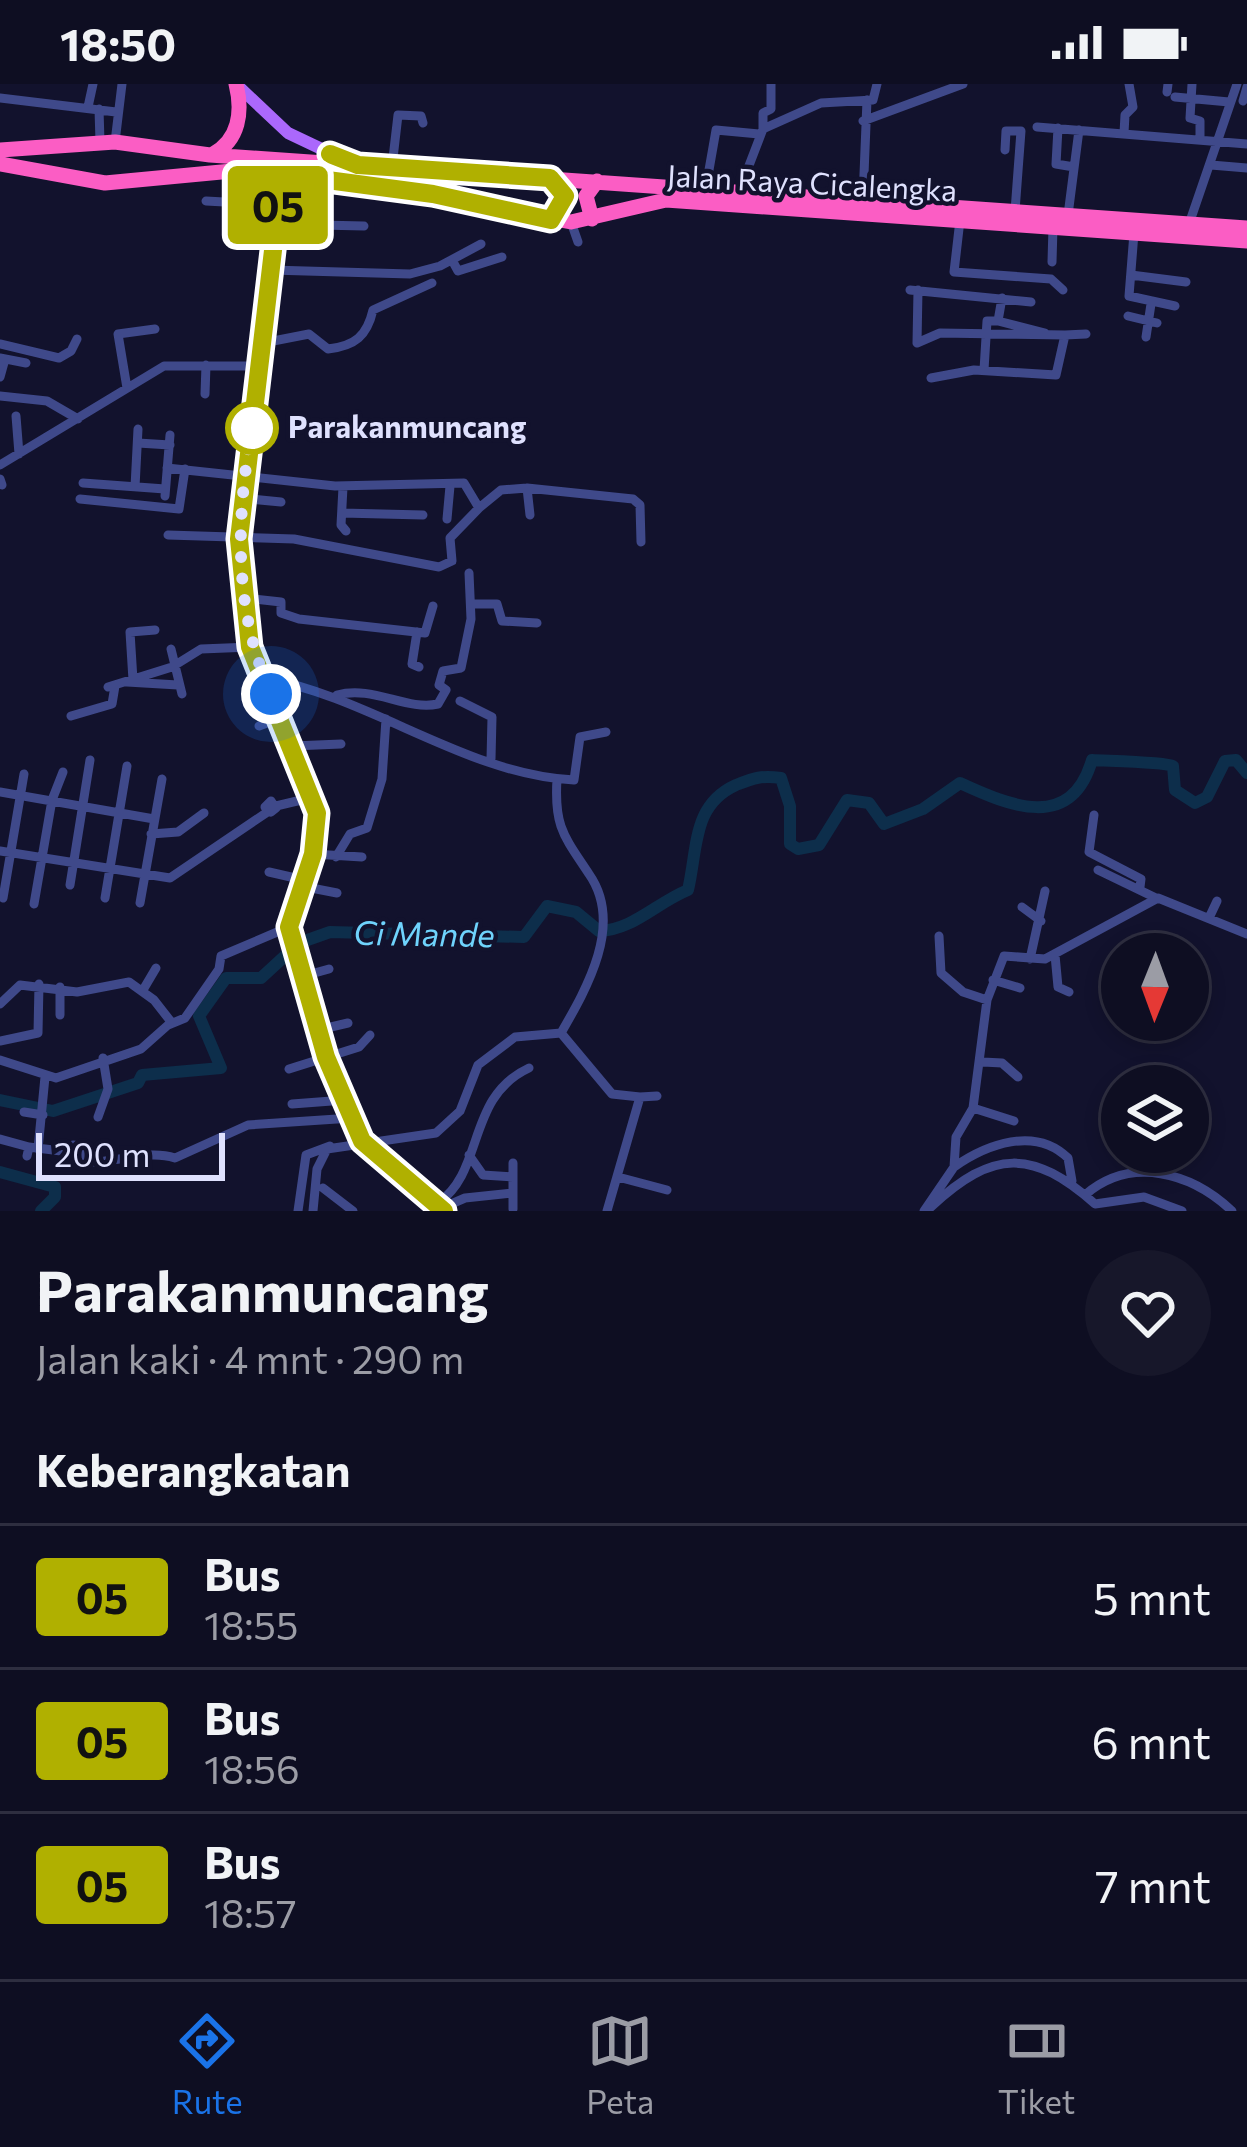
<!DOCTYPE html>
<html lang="id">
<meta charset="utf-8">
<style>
:root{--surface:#0e0e22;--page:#17172a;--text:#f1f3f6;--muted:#9b9ca5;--line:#2e2e40;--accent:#1a73e8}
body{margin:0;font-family:Commissioner,sans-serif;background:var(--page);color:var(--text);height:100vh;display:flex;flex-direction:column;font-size:45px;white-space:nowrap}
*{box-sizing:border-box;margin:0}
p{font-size:39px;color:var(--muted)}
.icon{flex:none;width:66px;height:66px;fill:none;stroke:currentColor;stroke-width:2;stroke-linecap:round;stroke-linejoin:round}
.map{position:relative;height:1127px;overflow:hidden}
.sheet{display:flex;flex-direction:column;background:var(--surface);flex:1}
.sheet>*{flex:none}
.badge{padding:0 24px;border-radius:9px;font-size:42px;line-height:78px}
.needle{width:78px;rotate:181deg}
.controls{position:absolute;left:1101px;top:849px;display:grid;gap:24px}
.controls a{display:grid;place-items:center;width:108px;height:108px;border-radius:50%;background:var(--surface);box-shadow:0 6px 18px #0003,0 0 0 3px var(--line);font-size:60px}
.scale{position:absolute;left:36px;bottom:30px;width:189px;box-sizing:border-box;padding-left:12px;border:6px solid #dfe1fe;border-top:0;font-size:33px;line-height:42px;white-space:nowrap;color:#dfe1fe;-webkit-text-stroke:9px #12122d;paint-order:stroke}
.you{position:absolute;width:60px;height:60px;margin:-30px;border:9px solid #fff;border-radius:50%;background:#1a73e8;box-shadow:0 0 0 18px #1a73e833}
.map>.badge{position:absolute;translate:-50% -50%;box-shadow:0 0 0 6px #fff}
h2{padding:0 36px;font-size:45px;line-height:108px}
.round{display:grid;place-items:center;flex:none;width:126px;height:126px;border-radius:63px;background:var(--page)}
.headline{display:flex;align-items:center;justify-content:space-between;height:204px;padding:0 36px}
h1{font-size:57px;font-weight:700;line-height:90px}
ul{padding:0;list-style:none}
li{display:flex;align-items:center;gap:36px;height:144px;padding:0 36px;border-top:3px solid var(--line)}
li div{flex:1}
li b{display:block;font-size:45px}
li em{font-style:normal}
li .badge{min-width:132px;font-weight:700;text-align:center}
.status{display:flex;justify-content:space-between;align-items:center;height:84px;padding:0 60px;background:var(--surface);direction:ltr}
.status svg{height:33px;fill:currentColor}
.tabs{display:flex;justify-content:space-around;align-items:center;height:168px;border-top:3px solid var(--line);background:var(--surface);font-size:33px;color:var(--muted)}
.tabs a{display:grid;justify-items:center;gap:6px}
.tabs .active{color:var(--accent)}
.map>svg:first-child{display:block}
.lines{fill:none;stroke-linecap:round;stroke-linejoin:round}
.river{stroke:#0d2e4b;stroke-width:12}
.minor{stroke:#3f498a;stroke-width:9}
.major{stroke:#ab68fc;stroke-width:12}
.highway{stroke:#fb5dc4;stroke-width:15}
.line-casing{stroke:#fff;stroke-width:27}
.line{stroke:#b0b000;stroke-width:18}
.walk{stroke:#dfe1fe;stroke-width:12;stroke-dasharray:0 21.6}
.stop-dot{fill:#fff;stroke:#b0b000;stroke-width:6}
.labels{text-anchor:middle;stroke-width:9;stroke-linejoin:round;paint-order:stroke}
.street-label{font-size:30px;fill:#dfe1fe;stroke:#12122d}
.stop-label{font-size:30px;font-weight:bold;fill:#dfe1fe;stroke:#12122d;text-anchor:start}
.water-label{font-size:33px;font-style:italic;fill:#6fd3fc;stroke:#12122d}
</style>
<div class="status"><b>18:50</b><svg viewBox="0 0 49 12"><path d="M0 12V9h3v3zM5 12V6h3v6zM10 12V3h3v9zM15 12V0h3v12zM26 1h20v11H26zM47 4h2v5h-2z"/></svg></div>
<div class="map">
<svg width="1247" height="1127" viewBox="0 0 1247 1127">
<rect width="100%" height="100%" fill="#12122d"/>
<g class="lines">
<!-- river -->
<path class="river" d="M0,1016l53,11 85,-28 4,-8 79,-7 -22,-52 27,-38h35l38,-35 31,-11 194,5 23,-31 29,6 23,19c34,-1 57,-28 89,-41 10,-43 4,-85 48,-105 18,-7 26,-10 45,-7l9,28v38l8,5 21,-4 28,-45 22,3 15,21 39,-15 37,-26c50,23 111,49 132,-23 16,1 73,2 81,6l2,24 20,13 12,-6 18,-36 11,-1 11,13
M0,1088l55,15v10l-14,14"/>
<!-- minor -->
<path class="minor" d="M1192,0l-2,34 10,3v17
M1167,8l1,-8
M1175,13l54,5
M0,14l116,14
M1243,17l4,-14
M88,23l5,-23
M99,25l1,33
M863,37l100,-37
M1037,43l210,17
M1058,44l-2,36 18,3
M763,45v-16l8,-4v-25
M1124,49l1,-18 8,-8 -4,-23
M115,58l7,-58
M1005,66l1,-19h15l-6,80
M1211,81l36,3
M392,83l6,-52 23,1 2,7
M706,103l10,-57 43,4
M740,105l23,-60 58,-26 52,-3 4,-16
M863,115l4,-99
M206,117l72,4
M1068,131l11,-85
M960,136l-6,52 97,7 12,11
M571,138l7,20
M276,140l88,2
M1189,140l48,-140
M1134,149l-5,63 46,10
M452,176l6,11 44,-14
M1052,178l1,-35
M271,186l139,4 30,-8 41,-22
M1131,191l55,7
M910,206l121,12
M1128,232l29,7
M998,237l47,12
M1146,253l5,-33
M263,259l46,-9 19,15c27,-3 39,-13 45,-39l59,-27
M917,259l23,-10 125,2
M917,259l1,-53
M0,260l59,14 12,-7 6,-12
M0,274l26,5
M984,286l3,-49h11l4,-23
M0,293l5,-18
M931,294l43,-8 82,5 9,-40 21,-1
M127,304l-9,-54 37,-5
M205,310l1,-29
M0,312l47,5 31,18
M16,332l3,38
M138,359l32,2
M0,381l164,-99h96
M167,384l168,18 129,-3 15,25 22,-18 26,-2 106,11 7,6 1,37
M0,395l2,6
M83,399l82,6
M135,403l3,-58
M343,403l-2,38 5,6
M527,404l3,27
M165,412l5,-61
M240,414l41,4
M80,415l99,10 6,-40
M342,429l81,2
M447,435l3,-33
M168,451l126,4 145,28 13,-6 -2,-23 29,-30
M244,514l37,4v11l18,6 126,14 8,-27
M471,520h26l5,17 35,2
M417,548l-5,32 7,3
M171,565l11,45
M264,594c107,19 203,97 310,102l6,-43 26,-5
M133,596l-3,-48 25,-2
M127,598l51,3
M108,603l64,-20 29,-18 50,-2
M337,611c36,-10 69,16 101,9l8,-14 -7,-5 4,-14 18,-3 10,-49 -2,-46
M460,617l32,16 -1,42
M71,632l41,-12 3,-18
M259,642l22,-8
M293,662l48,-2
M557,695c-3,48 7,57 32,95 35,50 -2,114 -28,159
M0,708l154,27
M271,717l5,7 -5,4 -6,-5z
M276,722l38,-9
M1094,731l-5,37 52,27 -1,8
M151,750l27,-2 26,-19
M0,767l170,27 99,-67
M313,770l49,3
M336,773l14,-23 17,-6 15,-49 4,-60
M1098,786l58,28
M269,788l35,8
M70,801l20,-125
M301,802l36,7
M3,814l21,-124
M105,814l22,-132
M140,819l22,-124
M34,820l18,-104 11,-28
M1022,823l19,14
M1209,834l8,-17
M939,852l2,37 22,19 24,8
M1055,871l3,32 11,5
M1030,875l15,-68
M300,893l29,-8
M993,896l27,8
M143,906l13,-22
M0,920l20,-19 57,7 52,-10 25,18 18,23
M60,931v-28
M318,946l30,-7
M0,957l38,-8 1,-49
M0,976l56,18 85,-29 27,-24 17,-7 34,-49 2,-13 68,-29
M983,978l19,1 16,14
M289,985l70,-22 11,-12
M292,1020l53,-4
M973,1024l41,13
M24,1028l19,3
M98,1033l10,-28 -5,-31
M0,1055l29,8
M73,1061l12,2 2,15c30,1 60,-13 88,-4l73,-33 104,-7
M38,1065l7,-72
M469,1071l14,20 30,2
M27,1072l2,-9 56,7
M513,1079v46
M954,1083c33,-23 81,-41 114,-9l4,23
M618,1093l49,13
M323,1104l30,23
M1085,1111c46,-40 107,-22 147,16
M438,1119c47,-32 28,-106 91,-135
M931,1123c62,-58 102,-58 164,-3l49,-7 38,14
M442,1124l23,-10 48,-5
M298,1127l8,-56 24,-9
M313,1127l4,-42 10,-20 109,-16 24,-22 18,-46 37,-28 46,-4 51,61 28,3
M607,1127l33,-114 17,-1
M924,1127l30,-44 2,-30 17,-29 14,-108 17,-44 41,3 113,-61 89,36"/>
<!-- major -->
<path class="major" d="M237,1l51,48 59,28
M282,90l-43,366 12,107 67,166 -5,41 -24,64 2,22 35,117 40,92 78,62"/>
<!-- highway -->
<path class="highway" d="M0,66l115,-8 95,13 1037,73
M213,70c26,-14 30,-42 23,-70
M0,80l105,19 127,-12 50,3 100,12 189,36 95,-22 581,41
M550,94l15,19 -14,23
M592,135l-6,-23 11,-15"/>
</g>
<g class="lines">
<!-- line casing -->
<g class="line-casing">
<path id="line" d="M330,70l28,11 192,13 15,18 -14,24 -118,-26 -151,-20 -43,365 11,108 67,166 -4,41 -24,73 37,130 36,84 82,70"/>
</g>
<!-- line -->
<use href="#line" class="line"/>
<!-- walk -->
<path class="walk" d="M252,344c-16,90 -19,180 19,266"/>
</g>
<!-- markers -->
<circle class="stop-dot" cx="252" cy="344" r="24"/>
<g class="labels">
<!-- street labels -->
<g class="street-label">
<text transform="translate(812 100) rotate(3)" y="10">Jalan Raya Cicalengka</text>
</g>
<!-- stop labels -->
<g class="stop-label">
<text x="288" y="354">Parakanmuncang</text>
</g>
<!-- water labels -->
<g class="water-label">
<text transform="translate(424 850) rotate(1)" y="12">Ci Mande</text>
</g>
</g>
</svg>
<div class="controls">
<a><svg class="needle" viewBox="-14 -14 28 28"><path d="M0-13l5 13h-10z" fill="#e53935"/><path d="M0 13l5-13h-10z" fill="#9b9ca5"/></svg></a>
<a><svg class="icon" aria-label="layers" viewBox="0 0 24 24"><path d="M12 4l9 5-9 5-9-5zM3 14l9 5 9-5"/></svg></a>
</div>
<div class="scale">200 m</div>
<div class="you" style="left:271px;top:610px"></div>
<b class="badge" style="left:278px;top:121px;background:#b0b000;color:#111">05</b>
</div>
<section class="sheet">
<div class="headline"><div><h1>Parakanmuncang</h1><p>Jalan kaki · 4 mnt · 290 m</p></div><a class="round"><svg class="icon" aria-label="heart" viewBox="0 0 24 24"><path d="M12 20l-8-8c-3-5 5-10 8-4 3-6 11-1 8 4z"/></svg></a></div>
<h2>Keberangkatan</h2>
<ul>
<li><span class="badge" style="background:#b0b000;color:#111">05</span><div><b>Bus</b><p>18:55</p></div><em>5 mnt</em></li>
<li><span class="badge" style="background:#b0b000;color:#111">05</span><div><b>Bus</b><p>18:56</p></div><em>6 mnt</em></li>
<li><span class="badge" style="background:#b0b000;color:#111">05</span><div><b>Bus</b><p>18:57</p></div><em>7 mnt</em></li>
</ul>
</section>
<nav class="tabs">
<a class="active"><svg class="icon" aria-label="directions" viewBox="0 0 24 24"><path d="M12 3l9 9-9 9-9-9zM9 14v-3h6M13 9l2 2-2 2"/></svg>Rute</a>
<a><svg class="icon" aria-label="map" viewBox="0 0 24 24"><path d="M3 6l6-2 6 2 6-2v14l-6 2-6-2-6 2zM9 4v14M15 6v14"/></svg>Peta</a>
<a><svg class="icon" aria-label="tickets" viewBox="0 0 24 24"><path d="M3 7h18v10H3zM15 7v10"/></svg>Tiket</a>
</nav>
